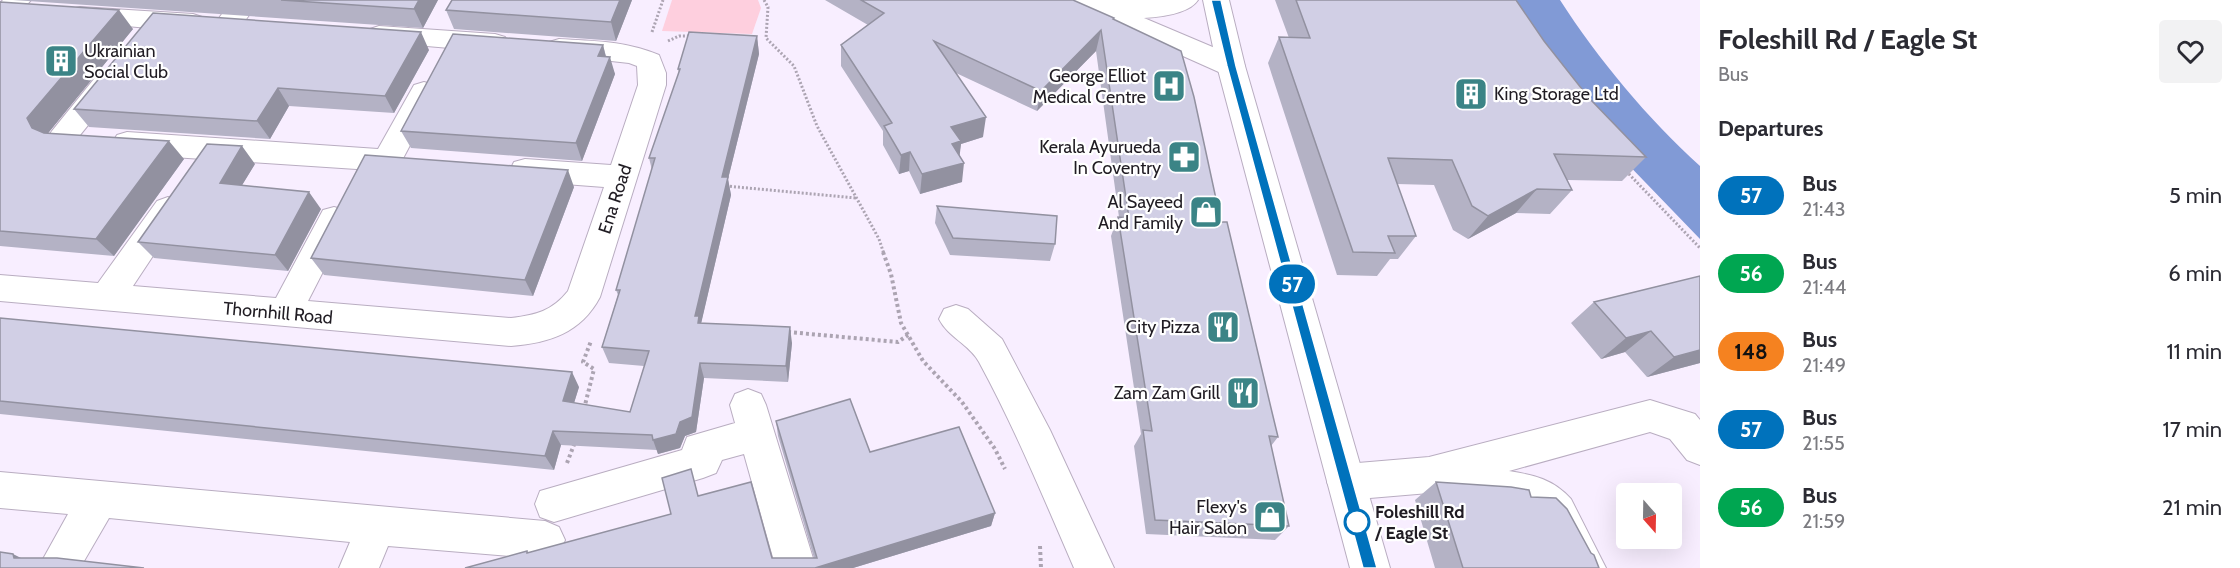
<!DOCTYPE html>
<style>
:root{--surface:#fff;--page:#f2f2f3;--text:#2b2b33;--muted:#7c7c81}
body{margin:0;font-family:Cabin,sans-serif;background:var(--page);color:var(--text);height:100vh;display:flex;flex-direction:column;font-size:22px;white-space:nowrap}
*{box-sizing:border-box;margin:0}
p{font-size:20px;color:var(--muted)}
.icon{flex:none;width:33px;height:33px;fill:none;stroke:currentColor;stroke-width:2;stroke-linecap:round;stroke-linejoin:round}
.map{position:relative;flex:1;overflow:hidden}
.sheet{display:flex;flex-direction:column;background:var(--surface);width:540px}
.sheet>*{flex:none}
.badge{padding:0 12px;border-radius:20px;font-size:21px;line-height:39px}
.needle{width:39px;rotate:160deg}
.controls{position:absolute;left:1616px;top:483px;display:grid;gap:12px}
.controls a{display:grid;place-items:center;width:66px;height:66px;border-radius:6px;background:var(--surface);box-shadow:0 6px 24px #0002;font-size:30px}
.map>.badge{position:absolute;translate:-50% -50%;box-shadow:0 0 0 3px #fff}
h2{padding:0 18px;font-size:22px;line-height:54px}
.round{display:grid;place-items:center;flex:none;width:63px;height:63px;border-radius:6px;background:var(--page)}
.head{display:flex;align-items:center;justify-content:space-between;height:102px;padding:0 18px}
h1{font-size:28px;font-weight:700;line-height:45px}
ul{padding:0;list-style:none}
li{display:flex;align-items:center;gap:18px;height:78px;padding:0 18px}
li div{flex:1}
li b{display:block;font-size:22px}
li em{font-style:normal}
li .badge{min-width:66px;font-weight:700;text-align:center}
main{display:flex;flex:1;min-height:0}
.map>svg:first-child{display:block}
.green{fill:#fecfde}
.water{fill:#819ad6}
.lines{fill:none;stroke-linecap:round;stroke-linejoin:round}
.minor-casing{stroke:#b9adc1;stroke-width:2}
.major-casing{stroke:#b9adc1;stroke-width:2}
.path-far1{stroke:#aca4b2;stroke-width:3;stroke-dasharray:2 2;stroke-linecap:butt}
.path{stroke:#aca4b2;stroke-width:4;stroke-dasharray:3 3;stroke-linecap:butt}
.minor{fill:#fff;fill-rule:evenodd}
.major{fill:#fff;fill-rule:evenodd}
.wall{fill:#b4b2c5}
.shaded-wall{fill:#9291a0}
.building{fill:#d1cfe5;stroke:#9291a0;stroke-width:1.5}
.line{fill:#0072bc;stroke:#fff;stroke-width:1.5}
.stop-dot{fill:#fff;stroke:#0072bc;stroke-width:3}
.labels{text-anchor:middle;stroke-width:4.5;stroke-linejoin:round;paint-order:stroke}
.poi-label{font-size:18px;fill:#201c23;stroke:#fff;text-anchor:end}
.street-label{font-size:18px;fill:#201c23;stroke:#fff}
.stop-label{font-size:18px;font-weight:bold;fill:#201c23;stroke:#fff;text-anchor:start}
</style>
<main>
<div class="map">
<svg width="1700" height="568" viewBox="0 0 1700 568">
<rect width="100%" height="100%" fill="#f8eeff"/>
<!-- green -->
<path class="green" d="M672,0h86l3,8 -9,26 -90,-3z"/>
<!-- water -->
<path class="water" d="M1503,0h57c38,59 88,119 140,166v73l-83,-86z"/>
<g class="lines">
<!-- minor casing -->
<g class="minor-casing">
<path id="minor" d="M3,0h28l-22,25 -9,2v-24z
M232,0h27c-11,16 -20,37 -41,31l-4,-6z
M1067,0h131c-9,14 -38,17 -54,18l97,41 4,7 -4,7 -10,2 -10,-2 -150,-67z
M80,7l113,7 9,3 4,6 -4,6 -9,3 -122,-11 -4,-6 4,-6z
M379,26l116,8 10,3 3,6 -3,6 -10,3 -125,-11 -4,-6 4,-6z
M559,39c35,2 67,2 100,16l7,18v12l-66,212c-19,36 -51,46 -89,49l-511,-45v-26l98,8 59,-82 11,-4 11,4 5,8 -51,77 143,12 47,-88 11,-3 11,3 5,9 -42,82 203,17c25,-3 41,-7 57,-27l36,-104 -79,-6 -11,-3 -4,-8 4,-8 11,-3 86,6 27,-80 -1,-19 -8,-3 -80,-9 -4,-6 4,-6z
M108,71l10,3 4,7 -4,7 -46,57 -10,4 -10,-4 -5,-7 5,-7 46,-57z
M424,82l10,3 4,7 -40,76 -11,3 -260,-17 -10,-3 -5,-8 5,-8 10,-3 251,17 36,-64z
M956,305l12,4 34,30 48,91 64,138h-40c-30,-69 -59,-140 -95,-206 -9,-17 -31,-25 -40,-43l5,-10z
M748,389l13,5 5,11 50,163h-40l-32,-114 -22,6 -6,13 -13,5 -149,44 -14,-5 -5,-13 5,-13 142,-41 5,-13 48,-14 -5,-18 5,-11z
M1650,400l45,14 5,6v45l-13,-5 -17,-21 -20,-7 -141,39c25,4 44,8 62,28l35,69h-41l-22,-43 -16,-16 -98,-16 -83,7 -13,-5 -6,-13 6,-13 13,-5 83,-7z
M0,472l545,49 14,6 6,13 -6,13 -14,6 -157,-13 -9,22h-40l11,-26 -241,-24 -29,50h-42l30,-54 -68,-6z"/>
</g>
<!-- major casing -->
<g class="major-casing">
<path id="major" d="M1203,0h26l16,66 145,502h-40l-133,-502z"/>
</g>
<!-- path-far1 -->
<path class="path-far1" d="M764,0l4,7 -2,31 28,28 23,60 62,113 5,15
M652,32l11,-32
M668,41l11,-5h13
M1626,171l74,77
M726,186l130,12"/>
<!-- path -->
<path class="path" d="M883,252l8,22 10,49 22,38 39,41 33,47 10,20
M788,332l110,10 10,-7
M584,409l10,-40 -11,-7 8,-21
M567,463l8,-21
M1040,546l1,22"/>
<!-- minor -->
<use href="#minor" class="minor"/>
<!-- major -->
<use href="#major" class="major"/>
</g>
<!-- wall -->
<path class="wall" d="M13,0h425l-15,28z
M452,0h180l-16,41 -162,-12 -8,-19z
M825,0h248l40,19 108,203 57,215 -7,9 18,80 -14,14 -129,-6 -12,-88 7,-12 -30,-198 7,-19h1l-23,-166 -59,60 -81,-38 27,64 -22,7 -2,11 3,27 -42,12 -11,-23 -10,3 -16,-29v-14l-42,-65v-21l27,-20z
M1275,0h241l28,41 45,57 57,59 -24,24 -55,-1 5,10 -22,24 -34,-1 -48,26 -15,-9 -19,-45 -37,-1 19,52 -18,23h-8l-13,17 -40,-1 -69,-212 11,-26 10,1z
M0,2l133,27 -85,104 136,26 -70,97 -114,-10z
M757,36l2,18 -31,125 3,16 -30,128 91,20 -4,39 -84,-4 -8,54 -11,4 -5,12 -22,6 -1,-4 -96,-5 -7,25 -554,-56v-96l579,69 -5,16 56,9 14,-46 -35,-3 -7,-16 16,-52 -2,-5 36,-120 -3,-12 30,-85 -1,-4z
M603,45l3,11 9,18 -33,87 -171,-13 -10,-17z
M429,50l-35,63 -105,-7 -19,33 -181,-12 -15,-18z
M255,164l-13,21 79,24 -33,62 -134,-13 -16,-16z
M574,187l-41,109 -209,-21 -13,-17z
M937,206l118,38 -5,17 -100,-6 -15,-32z
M1700,276v87l-53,14 -22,-25 -24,7 -30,-36 23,-21z
M776,421l94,31 125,61 -4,13 -138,42h-388l62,-17 2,2 142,-39 24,-31 3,13 74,62h42l-36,-122z
M1436,482l95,15 60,56 8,15h-164l-20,-68z"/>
<!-- shaded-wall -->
<path class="shaded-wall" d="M419,0h19l-15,28 -9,-19z
M620,0h12l-16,41 -5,-19z
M119,10l14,19 -88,108 -13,-9 -5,-10z
M1101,30l-5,21 -59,60 4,-20z
M421,32l8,18 -35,63 -9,-17z
M757,36l2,18 -31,125 3,16 -30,129v15l-6,-23 27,-139z
M603,45l4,17 -9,-6z
M610,57l5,17 -33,87 -6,-18z
M278,88l11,18 -19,33 -13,-18z
M986,117l-3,20 -22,7 -2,17 -10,3 2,-37z
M169,141l15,18 -70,97 -18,-17z
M242,146l13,18 -22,36 -13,-17z
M910,152l-1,19 -10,3 2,-19z
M964,163l-2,19 -42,12 2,-20z
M568,170l6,17 -41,109 -8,-16z
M1537,189l-21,24 -48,26 20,-23z
M309,192l12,17 -33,62 -13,-16z
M790,327l2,16 -4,39 -2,-16z
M1651,331l-26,21 -24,7 25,-21z
M1700,350v13l-53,14 27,-20z
M700,363l4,15 -8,54 -11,4 -5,12 -22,6 -5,-14z
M572,372l7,15 -9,29 -7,-15z
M553,431l8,14 -7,25 -9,-14z
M995,513l-4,13 -138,42h-38z
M13,554l24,12 -23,-8z"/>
<!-- building -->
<path class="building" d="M281,0h138l-5,9z
M452,0h168l-9,22 -165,-12z
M861,0h212l41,18 -1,1 68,32 13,46 27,125h6l44,186 7,29 -9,-1 20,90 -134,-6 -12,-90 9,1 -34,-214 11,1 -28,-188 -60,61 -107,-50 52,76 -35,10 10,14 -9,3 12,19 -42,11 -12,-22 -9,3 -17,-29 8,-3 -51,-78 43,-32z
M1296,0h220l28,41 45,57 57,59 -92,-3 18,36 -35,-1 -49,27 -16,-10 -20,-46 -64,-2 28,78h-28l7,17 -42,-1 -74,-215 31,1z
M0,2l119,8 -92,108 5,10 12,5 125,8 -73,98 -96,-8z
M153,13l268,19 -36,64 -107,-8 -21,33 -183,-12z
M689,32l68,4 -35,141h6l-33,139h4l-1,7 92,4 -4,39 -86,-3 -8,54 -12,5 -4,12 -23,6 -1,-5 -99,-4 -8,25 -545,-55v-83l572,54 -9,29 67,11 19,-61 -47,-4 18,-57h-4l39,-132h-6l31,-89h-2z
M453,34l150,11 -5,11 12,1 -34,86 -175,-12z
M207,144l35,2 -22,37 89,9 -34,63 -137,-13z
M365,155l203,15 -43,110 -214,-22z
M937,206l120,10 -2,28 -102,-6z
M1700,276v74l-26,7 -23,-26 -25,7 -32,-36z
M850,399l20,53 89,-25 36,86 -180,55h-350l62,-17v2l144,-39 -9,-36 29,-9 7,27 53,-14 21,76h45l-41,-137z
M1436,482l75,5 18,3 2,7 25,1 11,11 24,44 3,2 5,13h-136z
M0,552l13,2 1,4h43l87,10h-144z"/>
<!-- line -->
<path class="line" d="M1211,0h10l15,66 141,502h-14l-136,-502z"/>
<!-- icons -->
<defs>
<g id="building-square" transform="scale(1.725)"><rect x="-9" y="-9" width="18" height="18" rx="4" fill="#3b8486" stroke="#fff"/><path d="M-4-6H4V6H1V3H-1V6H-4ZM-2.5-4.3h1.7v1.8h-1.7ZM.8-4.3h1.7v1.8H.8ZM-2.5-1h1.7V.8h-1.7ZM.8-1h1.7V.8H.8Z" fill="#fff"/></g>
<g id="hospital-square" transform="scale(1.725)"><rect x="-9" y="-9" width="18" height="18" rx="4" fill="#3b8486" stroke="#fff"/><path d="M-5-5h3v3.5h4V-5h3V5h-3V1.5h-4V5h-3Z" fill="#fff"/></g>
<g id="pharmacy-square" transform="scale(1.725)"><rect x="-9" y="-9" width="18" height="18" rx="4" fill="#3b8486" stroke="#fff"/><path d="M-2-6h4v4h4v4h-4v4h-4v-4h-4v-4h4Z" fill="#fff"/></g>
<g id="shop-square" transform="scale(1.725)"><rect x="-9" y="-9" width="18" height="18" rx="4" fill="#3b8486" stroke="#fff"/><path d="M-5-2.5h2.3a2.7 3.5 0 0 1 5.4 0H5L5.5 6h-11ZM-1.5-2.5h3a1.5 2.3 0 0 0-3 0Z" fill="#fff"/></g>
<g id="restaurant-square" transform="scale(1.725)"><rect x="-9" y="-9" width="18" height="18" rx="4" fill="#3b8486" stroke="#fff"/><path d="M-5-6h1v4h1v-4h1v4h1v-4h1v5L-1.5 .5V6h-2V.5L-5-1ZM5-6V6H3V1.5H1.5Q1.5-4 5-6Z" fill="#fff"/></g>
</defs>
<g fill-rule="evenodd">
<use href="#building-square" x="61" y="61"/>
<use href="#hospital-square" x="1169" y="86"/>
<use href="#building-square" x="1471" y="94"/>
<use href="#pharmacy-square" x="1184" y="157"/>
<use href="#shop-square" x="1206" y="212"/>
<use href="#restaurant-square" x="1223" y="327"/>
<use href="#restaurant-square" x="1243" y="393"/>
<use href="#shop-square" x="1270" y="517"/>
</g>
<!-- markers -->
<circle class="stop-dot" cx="1357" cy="522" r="12"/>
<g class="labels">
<!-- poi labels -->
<g class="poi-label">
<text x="84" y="57" text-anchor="start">Ukrainian<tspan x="84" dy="21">Social Club</tspan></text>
<text x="1146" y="82">George Elliot<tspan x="1146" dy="21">Medical Centre</tspan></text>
<text x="1494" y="100" text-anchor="start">King Storage Ltd</text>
<text x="1161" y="153">Kerala Ayurueda<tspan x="1161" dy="21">In Coventry</tspan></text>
<text x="1183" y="208">Al Sayeed<tspan x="1183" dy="21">And Family</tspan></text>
<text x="1200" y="333">City Pizza</text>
<text x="1220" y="399">Zam Zam Grill</text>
<text x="1247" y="513">Flexy's<tspan x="1247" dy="21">Hair Salon</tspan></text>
</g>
<!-- street labels -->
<g class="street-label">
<text transform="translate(615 199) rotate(-72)" y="6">Ena Road</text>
<text transform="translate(278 313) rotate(5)" y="6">Thornhill Road</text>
</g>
<!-- stop labels -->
<g class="stop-label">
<text x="1375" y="518">Foleshill Rd<tspan x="1375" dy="21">/ Eagle St</tspan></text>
</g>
</g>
</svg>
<div class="controls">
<a><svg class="needle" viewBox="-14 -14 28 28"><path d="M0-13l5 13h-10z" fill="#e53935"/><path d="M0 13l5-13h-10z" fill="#7c7c81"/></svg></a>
</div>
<b class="badge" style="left:1292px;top:284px;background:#0072bc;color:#fff">57</b>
</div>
<section class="sheet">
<div class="head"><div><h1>Foleshill Rd / Eagle St</h1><p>Bus</p></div><a class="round"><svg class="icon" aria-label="heart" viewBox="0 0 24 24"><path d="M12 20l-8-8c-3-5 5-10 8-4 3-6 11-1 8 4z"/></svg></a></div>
<h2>Departures</h2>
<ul>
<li><span class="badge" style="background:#0072bc;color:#fff">57</span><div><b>Bus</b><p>21:43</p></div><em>5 min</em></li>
<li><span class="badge" style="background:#00a651;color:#fff">56</span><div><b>Bus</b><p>21:44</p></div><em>6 min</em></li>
<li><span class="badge" style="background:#f58220;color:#111">148</span><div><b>Bus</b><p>21:49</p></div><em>11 min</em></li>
<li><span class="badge" style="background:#0072bc;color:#fff">57</span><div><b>Bus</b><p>21:55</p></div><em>17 min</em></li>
<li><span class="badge" style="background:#00a651;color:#fff">56</span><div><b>Bus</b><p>21:59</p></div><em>21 min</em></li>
</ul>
</section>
</main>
